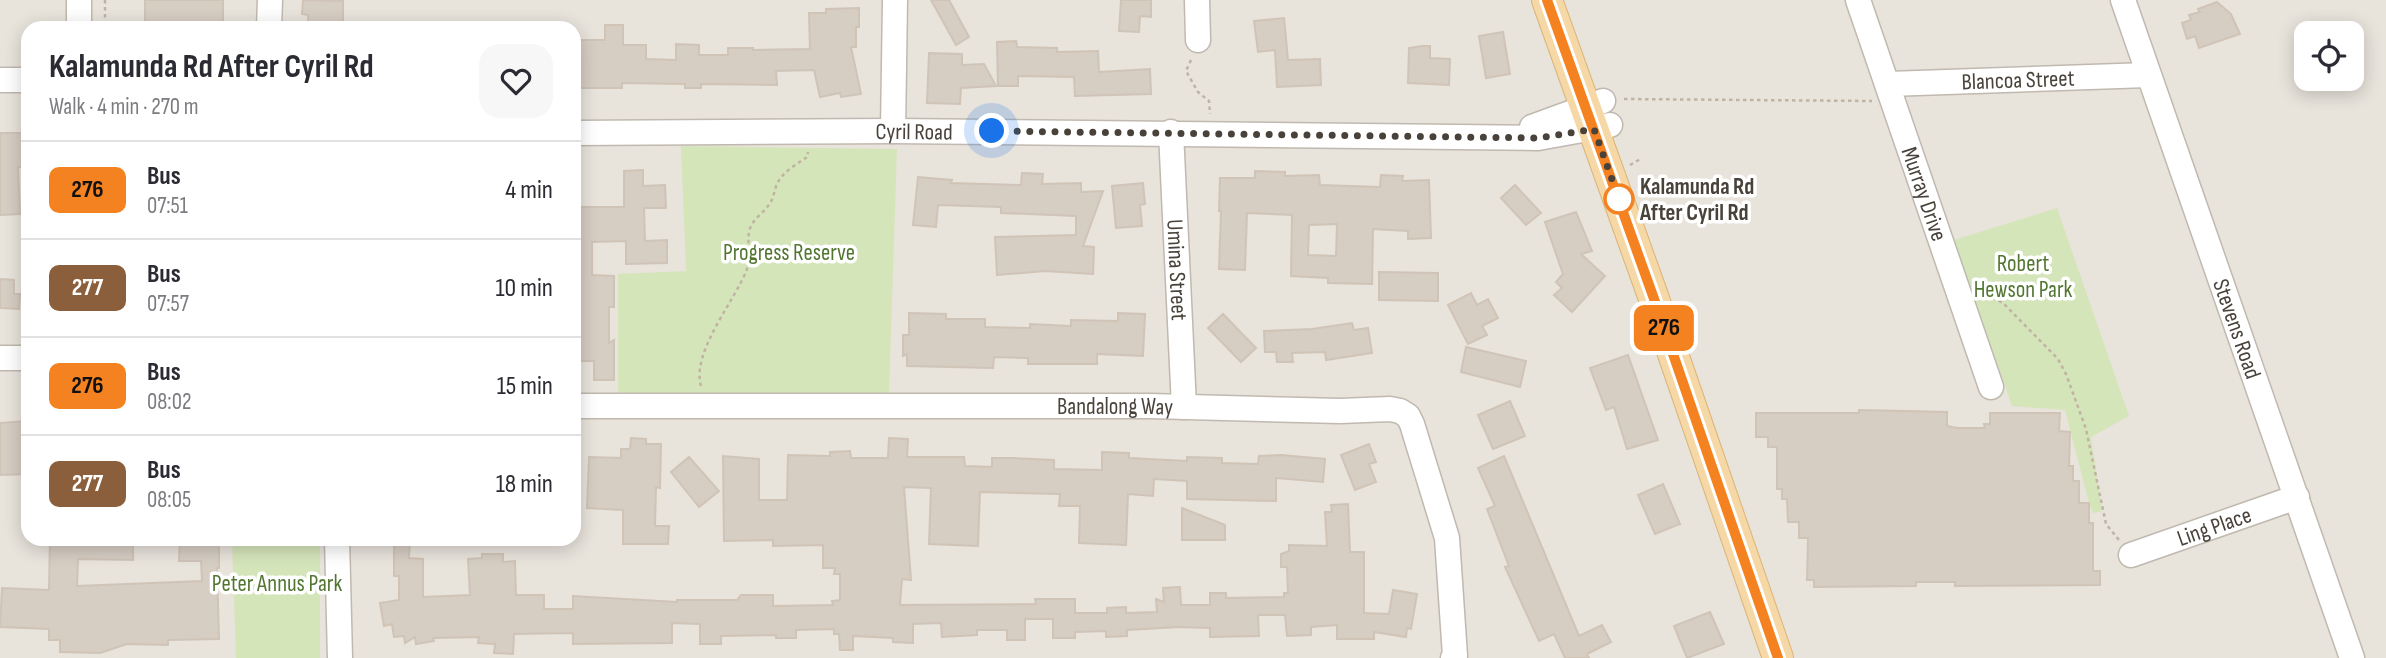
<!DOCTYPE html>
<meta charset="utf-8">
<style>
:root{--surface:#fff;--page:#f7f7f7;--text:#2b2b33;--muted:#7c7c81;--line:#e1e1e2}
body{margin:0;font-family:"Sofia Sans Condensed",sans-serif;background:var(--page);color:var(--text);height:100vh;display:flex;flex-direction:column;font-size:26px;white-space:nowrap}
*{box-sizing:border-box;margin:0}
p{font-size:23px;color:var(--muted)}
.icon{flex:none;width:38px;height:38px;fill:none;stroke:currentColor;stroke-width:2;stroke-linecap:round;stroke-linejoin:round}
.map{position:relative;flex:1;overflow:hidden}
.drawer{position:absolute;left:21px;top:21px;width:560px;height:525px;display:flex;flex-direction:column;background:var(--surface);border-radius:21px;box-shadow:0 4px 18px #0003}
.drawer>*{flex:none}
.badge{padding:0 14px;border-radius:10px;font-size:24px;line-height:46px}
.buttons{position:absolute;left:2294px;top:21px;display:grid;gap:14px}
.buttons a{display:grid;place-items:center;width:70px;height:70px;border-radius:14px;background:var(--surface);box-shadow:0 4px 18px #0003;font-size:35px}
.you{position:absolute;width:35px;height:35px;margin:-18px;border:5px solid #fff;border-radius:50%;background:#1a73e8;box-shadow:0 0 0 10px #1a73e833}
.map>.badge{position:absolute;translate:-50% -50%;box-shadow:0 0 0 4px #fff}
.round{display:grid;place-items:center;flex:none;width:74px;height:74px;border-radius:21px;background:var(--page)}
.summary{display:flex;align-items:center;justify-content:space-between;height:119px;padding:0 28px}
h1{font-size:33px;font-weight:700;line-height:52px}
ul{padding:0;list-style:none}
li{display:flex;align-items:center;gap:21px;height:98px;padding:0 28px;border-top:2px solid var(--line)}
li div{flex:1}
li b{display:block;font-size:26px}
li em{font-style:normal}
li .badge{min-width:77px;font-weight:700;text-align:center}
.map>svg:first-child{display:block}
.residential{fill:#e8e3db;fill-rule:evenodd}
.green{fill:#d5e5ba}
.building{fill:#d6cdc3;stroke:#d0c4b7;stroke-width:2;fill-rule:evenodd}
.lines{fill:none;stroke-linecap:round;stroke-linejoin:round}
.minor-casing{stroke:#c0b9b0;stroke-width:27}
.major-casing{stroke:#dab476;stroke-width:32}
.path{stroke:#c0b3a3;stroke-width:2.5;stroke-dasharray:3.5 3.5;stroke-linecap:butt}
.minor{stroke:#fff;stroke-width:24}
.major{stroke:#f5d8a6;stroke-width:30}
.line-casing{stroke:#fff;stroke-width:16}
.line{stroke:#f58220;stroke-width:10}
.walk{stroke:#49423b;stroke-width:7;stroke-dasharray:0 12.6}
.stop-dot{fill:#fff;stroke:#f58220;stroke-width:3.5}
.labels{text-anchor:middle;stroke-width:7;stroke-linejoin:round;paint-order:stroke}
.street-label{font-size:23px;fill:#49423b;stroke:#fff}
.stop-label{font-size:23px;font-weight:bold;fill:#49423b;stroke:#fff;text-anchor:start}
.park-label{font-size:23px;fill:#527632;stroke:#fff}
</style>
<div class="map">
<svg width="2386" height="658" viewBox="0 0 2386 658">
<rect width="100%" height="100%" fill="#f5f2ed"/>
<!-- residential -->
<path class="residential" d="M0,0h2386v658h-2386zM28,28h546v511h-546zM2306,33h46v46h-46z"/>
<!-- green -->
<path class="green" d="M681,146l216,3 -8,244 -271,7v-126l68,-3z
M2057,208l72,208 -38,21 11,74 -9,2 -4,-10 -24,-93 -53,-4 -58,-166z
M232,539h88v119h-84z"/>
<!-- building -->
<path class="building" d="M145,0h78v27l-78,1z
M303,0l40,1v27h-35v-13l-6,-1z
M931,0h18l20,37 -13,8z
M1121,0h30v17l-11,-1 -1,16 -20,-1z
M2217,2l14,12 9,20 -41,14 -4,-12 -8,3 -5,-16 9,-3 -2,-5 11,-3 -2,-3z
M859,8v19h-3v20h-5l10,47 -20,3 -1,-4 -20,4 -6,-27 -38,1 1,14 -76,-1v4h-16v-4l-63,-1v5h-46l-2,-5v-43h31v-15h18v20h23v14l30,1v-16l23,1v10h29v-7h25v2l57,-1 -1,-36h17v-4z
M1284,18l4,42 32,-1 1,26 -44,2 -2,-37 -17,2 -4,-31z
M1503,32l7,42 -24,4 -7,-42z
M1016,41l1,6 40,1v4l41,-1 1,21 51,-3 1,25 -76,2 -1,-19 -56,-1v10h-20l-1,-44z
M1422,46h8v12l20,1 -1,26 -41,-2 1,-35z
M929,53l33,1v11l22,-1 12,22 -35,2 -1,16 -33,-1z
M0,133h28v34h-10l2,47 -20,1z
M643,170v16l22,-1 1,23h-22l1,33 22,-1v23l-41,1v-23l-34,1v33l22,1v31h-5v36l5,-3v40h-20v-19h-20v-154h50v-36z
M1255,171l30,1v4l34,-1 1,10 60,2 1,-12 22,1 -1,5 27,-1 2,58 -23,1v-8l-35,-2 -1,55 -44,-1v-5l-37,-2 1,-61 -45,-2 -2,57 -26,-1 2,-58h-2l1,-33h35zM1337,224l-1,32 -28,-1 1,-30z
M1022,173l21,1 -1,10 39,-1v9l22,-1 -20,55 11,1 -1,27 -48,-3 -48,4 -2,-38 81,-2v-19l-75,-3v-6l-63,-2 -2,22 -23,-2 5,-48 34,3 -1,3 70,2z
M1143,183l2,21 -5,1 2,21 -26,2 -4,-42z
M1515,185l26,28 -15,12 -25,-27z
M1576,212l16,39 -11,3 24,22 -33,36 -18,-17 8,-7 -6,-6 7,-8 -18,-52z
M1379,272l59,1v28l-59,-1z
M0,279l14,1v14h6l-1,15 -19,-1z
M1471,293l6,12 11,-6 10,19 -16,8 5,9 -19,9 -20,-39z
M909,313l37,1v5h39v8l45,1v-4l41,2v-6l47,1v-8l27,1 -2,42 -46,-2v10h-69v-6l-34,-1 -1,11 -86,-2v-12l-4,2v-21h6z
M1223,314l33,34 -15,14 -33,-34z
M1352,323l2,7 14,-2 4,25 -46,7 -1,-8 -33,1 1,9h-16l-1,-10h-11l-1,-21 48,-2z
M1466,347l60,14 -6,26 -59,-15z
M1628,355l30,85 -31,9 -13,-42 -8,3 -16,-42z
M1510,401l15,35 -32,13 -15,-34z
M1859,410l88,2v14l10,2h28l-1,-4h6v-11h70l-1,18 11,1 -1,34h4v15h6v22h10v20h4v48h7v14l-145,1v-4h-39v4l-102,1v-7h-7l1,-42h-9v-16h-11l-1,-23h-5v-10h-5v-42h-9v-10h-12v-24h103z
M28,421v53l-28,1v-52z
M631,438l15,1v5h15l-1,44 -4,-1 -1,39h14l-1,18h-45v-34l-36,-2 2,-51 32,1v-9h9z
M889,438l19,1 -1,18h57l1,9 27,1v-9h21l41,2v9l48,1v-18l27,1v5l58,3v-4l35,1v5l36,1 1,-8 22,-1 44,4 -2,23 -47,-4v23l-89,-2v-18l-33,-2 -1,17 -25,-2 -2,51 -47,-2 1,-37h-21l1,-12 -80,-2 -2,54 -49,-2 2,-56 -27,-1 7,93 -9,-1 -2,26 136,-1 -1,-5h40v14h32v-5l19,-1v6l31,-1 -1,-13 8,3 -1,-14 17,-1 1,18h29v-12h16v5l58,-1v-4h4l-1,-26h-6v-13l8,-3v-6l38,1 -2,-34h7l-1,-7 17,-1 2,48h14v61l25,1 4,-24 24,4 -6,35 -4,-1 -1,9 -32,-5v7h-37v-14l-26,2v8l-24,1 -2,-21h-27l1,21 -49,1v-9l-31,-1 -52,3v6l-21,1v-6l-31,1v6h-22v-19h-28v21h-18v-10h-30v5l-35,2 -1,-14 -28,1v19l-20,-1v-4l-40,-2v14h-13l-1,-16h-5v-5l-38,1v8h-20v-3l-55,1v8h-21v-20l-28,-1v20l-99,1v-11l-59,1 -1,20 -19,-1 1,-9 -17,-1 1,-6 -46,1 1,3 -18,3 -1,-7 -10,6 -1,-7 -10,1 -2,-13 -8,2 -4,-23 19,-3v-24h-5v-37h16l-1,19 14,1v38l47,-2 -2,-36 14,-1v-4h21v8l12,-1 1,34h28v14h29v-13l104,6v-2h60l4,-5h32v11l60,-1 -1,-4 8,-1v-26h-6l1,-6h-12v-23l-50,1v-6l-49,1 -1,-85 36,3v41h28l1,-45 42,1v-4l20,-1 1,7h37z
M1369,444l7,18 -7,2 7,18 -21,8 -14,-35z
M1504,456l75,180 23,-11 9,17 -24,12 2,4h-24l-11,-24 -15,7 -34,-74 4,-1 -22,-57 8,-3 -17,-38z
M689,457l30,34 -20,16 -28,-35z
M1663,484l17,40 -25,10 -17,-39z
M1182,508l43,17v15h-43z
M50,539h83v21l-55,-1 -1,27 125,-5 -1,-20h-22l1,-22h39v29h-2l2,71 -51,1v5l-41,-1 -27,9 -40,-1v-12h-11v-11l-49,-2 2,-39 47,2z
M1710,612l14,32 -37,14 -13,-32z"/>
<g class="lines">
<!-- minor casing -->
<g class="minor-casing">
<g id="minor">
<path d="M1197,0l1,40"/>
<path id="s1" d="M1858,0l133,387"/>
<path id="s2" d="M2123,0l229,658"/>
<path d="M79,28v-28"/>
<path d="M269,28l1,-28"/>
<path d="M0,80h28"/>
<path id="s3" d="M1888,84l260,-9"/>
<path d="M1532,127l71,-26"/>
<path d="M893,131l2,-131"/>
<path id="s4" d="M1171,132l13,275"/>
<path id="s5" d="M574,133l319,-2 645,7 72,-13"/>
<path d="M0,358h28"/>
<path id="s6" d="M574,406h576l190,5 50,-2 10,2 8,5 4,8 35,114 8,118 -2,2"/>
<path d="M337,539l3,119"/>
<path id="s7" d="M2131,555l166,-58"/>
</g>
</g>
<!-- major casing -->
<g class="major-casing">
<path id="major" d="M1547,0l106,296 125,362"/>
</g>
<!-- path -->
<path class="path" d="M105,0v28
M1191,60l-5,11 12,21 11,9 1,13
M1624,99l248,2
M1630,165l12,-7
M1980,291l23,12 55,56 8,15 20,55 20,95 13,16
M701,386c-10,-34 34,-85 46,-117 5,-14 -2,-30 4,-43 4,-8 12,-13 17,-20 6,-6 6,-17 10,-24 6,-11 19,-18 29,-25l1,-5"/>
<!-- minor -->
<use href="#minor" class="minor"/>
<!-- major -->
<use href="#major" class="major"/>
</g>
<g class="lines">
<!-- line casing -->
<g class="line-casing">
<path id="line" d="M1547,0l106,296 125,362"/>
</g>
<!-- line -->
<use href="#line" class="line"/>
<!-- walk -->
<path class="walk" d="M992,131l546,7 56,-9 25,70"/>
</g>
<!-- markers -->
<circle class="stop-dot" cx="1619" cy="199" r="14"/>
<g class="labels">
<!-- street labels -->
<g class="street-label">
<text dy="8" stroke="none"><textPath href="#s3" startOffset="130">Blancoa Street</textPath></text>
<text dy="8" stroke="none"><textPath href="#s5" startOffset="340">Cyril Road</textPath></text>
<text dy="8" stroke="none"><textPath href="#s1" startOffset="205">Murray Drive</textPath></text>
<text dy="8" stroke="none"><textPath href="#s4" startOffset="138">Umina Street</textPath></text>
<text dy="8" stroke="none"><textPath href="#s2" startOffset="348">Stevens Road</textPath></text>
<text dy="8" stroke="none"><textPath href="#s6" startOffset="541">Bandalong Way</textPath></text>
<text dy="8" stroke="none"><textPath href="#s7" startOffset="88">Ling Place</textPath></text>
</g>
<!-- stop labels -->
<g class="stop-label">
<text x="1640" y="194">Kalamunda Rd<tspan x="1640" dy="26">After Cyril Rd</tspan></text>
</g>
<!-- park labels -->
<g class="park-label">
<text x="789" y="260">Progress Reserve</text>
<text x="2023" y="271">Robert<tspan x="2023" dy="26">Hewson Park</tspan></text>
<text x="277" y="591">Peter Annus Park</text>
</g>
</g>
</svg>
<div class="buttons">
<a><svg class="icon" aria-label="locate" viewBox="0 0 24 24"><circle cx="12" cy="12" r="6"/><path d="M12 2v4M12 18v4M2 12h4M18 12h4"/></svg></a>
</div>
<div class="you" style="left:992px;top:131px"></div>
<b class="badge" style="left:1664px;top:328px;background:#f58220;color:#111">276</b>
<section class="drawer">
<div class="summary"><div><h1>Kalamunda Rd After Cyril Rd</h1><p>Walk · 4 min · 270 m</p></div><a class="round"><svg class="icon" aria-label="heart" viewBox="0 0 24 24"><path d="M12 20l-8-8c-3-5 5-10 8-4 3-6 11-1 8 4z"/></svg></a></div>
<ul>
<li><span class="badge" style="background:#f58220;color:#111">276</span><div><b>Bus</b><p>07:51</p></div><em>4 min</em></li>
<li><span class="badge" style="background:#8b5e3c;color:#fff">277</span><div><b>Bus</b><p>07:57</p></div><em>10 min</em></li>
<li><span class="badge" style="background:#f58220;color:#111">276</span><div><b>Bus</b><p>08:02</p></div><em>15 min</em></li>
<li><span class="badge" style="background:#8b5e3c;color:#fff">277</span><div><b>Bus</b><p>08:05</p></div><em>18 min</em></li>
</ul>
</section>
</div>
